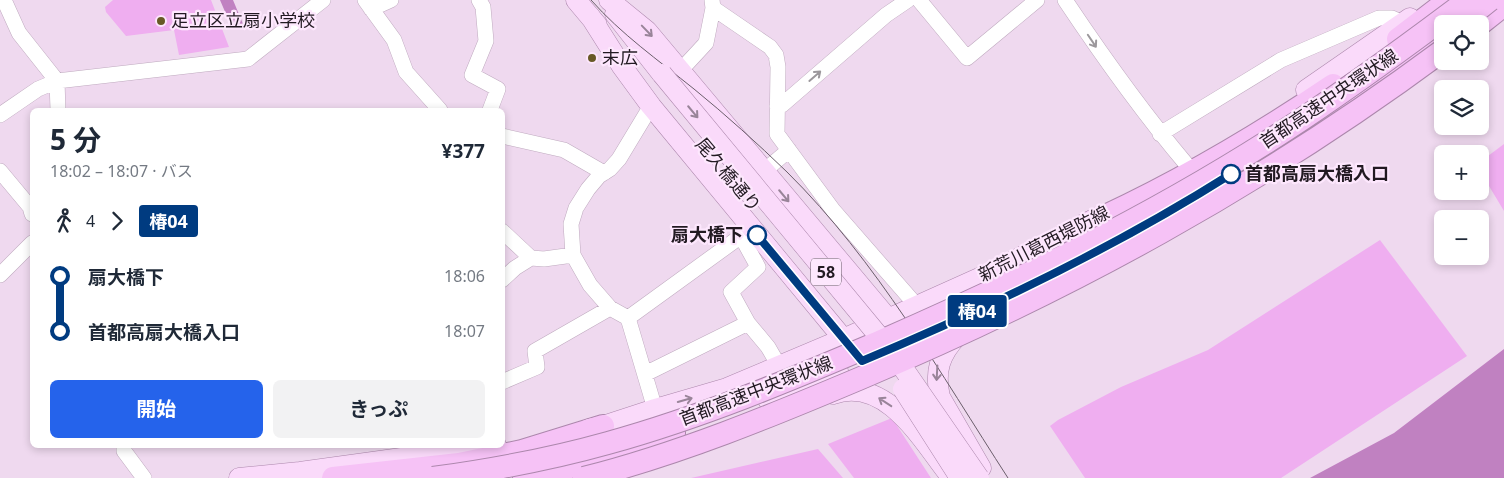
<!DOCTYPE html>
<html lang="ja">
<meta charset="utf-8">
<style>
:root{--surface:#fff;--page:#f2f2f3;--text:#1f2937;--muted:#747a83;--accent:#2563eb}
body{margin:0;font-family:"Noto Sans","Noto Sans JP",sans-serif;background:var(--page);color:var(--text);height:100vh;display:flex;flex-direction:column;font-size:19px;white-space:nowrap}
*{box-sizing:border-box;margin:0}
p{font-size:16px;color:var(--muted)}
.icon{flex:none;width:28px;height:28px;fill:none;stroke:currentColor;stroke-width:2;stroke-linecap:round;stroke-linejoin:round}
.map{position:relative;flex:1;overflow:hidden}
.panel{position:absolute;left:30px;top:108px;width:475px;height:340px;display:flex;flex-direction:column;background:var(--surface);border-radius:8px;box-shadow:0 2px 8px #0003}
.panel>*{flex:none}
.badge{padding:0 10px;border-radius:4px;font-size:18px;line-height:32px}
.controls{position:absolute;left:1434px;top:15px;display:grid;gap:10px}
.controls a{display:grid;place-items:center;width:55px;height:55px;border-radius:8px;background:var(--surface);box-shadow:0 2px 8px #0003;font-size:25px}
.map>.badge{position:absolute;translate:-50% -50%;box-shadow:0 0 0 2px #fff}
.legs{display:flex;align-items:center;gap:8px;height:55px;padding:0 20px;font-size:16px}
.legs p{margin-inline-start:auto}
.head{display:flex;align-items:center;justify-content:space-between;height:85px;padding:0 20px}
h1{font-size:28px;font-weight:700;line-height:38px}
.primary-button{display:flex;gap:10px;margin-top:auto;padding:10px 20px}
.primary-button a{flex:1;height:58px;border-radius:8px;background:var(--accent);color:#fff;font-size:20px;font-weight:700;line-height:58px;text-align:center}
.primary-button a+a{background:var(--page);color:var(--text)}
ul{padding:0 20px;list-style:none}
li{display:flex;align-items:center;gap:18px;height:55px;font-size:19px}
li i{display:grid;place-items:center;width:8px;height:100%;margin:0 6px;background:currentColor}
li i::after{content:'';width:12px;height:12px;margin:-6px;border:4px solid;border-radius:50%;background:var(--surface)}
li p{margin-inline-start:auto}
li:first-child i{background:linear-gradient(#0000 50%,currentColor 0)}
li:last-child i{background:linear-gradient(currentColor 50%,#0000 0)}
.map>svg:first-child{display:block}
.green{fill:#efaef0}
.water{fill:#c081c1}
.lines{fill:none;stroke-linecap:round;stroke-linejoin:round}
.minor-casing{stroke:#bfaabf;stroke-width:16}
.major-casing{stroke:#ac87ac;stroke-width:21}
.highway-casing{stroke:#ac87ac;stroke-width:24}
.minor{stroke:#fff;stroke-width:15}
.major{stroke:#fadafa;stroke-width:20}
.highway{stroke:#f6c2f6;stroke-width:22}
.tram{stroke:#6b5e6b;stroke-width:1}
.major-bridge-casing{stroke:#ac87ac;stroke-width:21;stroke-linecap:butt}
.highway-bridge-casing{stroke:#ac87ac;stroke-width:24;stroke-linecap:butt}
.major-bridge{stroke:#fadafa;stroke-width:20}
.highway-bridge{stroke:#f6c2f6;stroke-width:22}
.oneway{stroke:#998499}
.oneway2{stroke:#9c989c}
.line-1-casing{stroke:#fff;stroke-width:11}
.line-1{stroke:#003b80;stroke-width:8}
.poi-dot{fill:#675926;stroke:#fde7fd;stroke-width:2}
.stop-1-dot{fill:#fff;stroke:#003b80;stroke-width:2.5}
.labels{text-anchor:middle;stroke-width:4.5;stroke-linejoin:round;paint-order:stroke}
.shield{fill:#fde7fd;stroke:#645864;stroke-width:1}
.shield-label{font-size:16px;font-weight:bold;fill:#221a22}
.poi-label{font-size:18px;fill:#221a22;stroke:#fde7fd;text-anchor:start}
.street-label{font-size:18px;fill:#221a22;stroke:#fde7fd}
.stop-label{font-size:18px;font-weight:bold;fill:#221a22;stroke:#fde7fd;text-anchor:start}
</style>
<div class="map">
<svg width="1504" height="478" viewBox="0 0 1504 478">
<rect width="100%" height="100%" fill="#efd9ef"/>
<!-- green -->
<path class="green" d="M113,0h98l18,47 -50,8 -5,-25 -48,6 -20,-24 -1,-5z
M1504,144v67l-24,-40v-9z
M1380,240l87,116 -186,122h-196l-35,-52 8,-6 63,-33 87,-37z
M892,418l39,60h-77l-26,-34z
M818,449l25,29h-152z"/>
<!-- water -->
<path class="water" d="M220,0h13l10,24 -11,4z
M1504,349v129h-194l84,-45z"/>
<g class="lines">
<!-- minor casing -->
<g class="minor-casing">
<path id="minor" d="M4,0l15,33 38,48 1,29
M365,0l29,40 12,32 34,38
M479,0l4,7 3,34 -14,34 26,14 -8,21
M919,0l48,58 70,-58
M1065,0c38,57 78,113 122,165
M713,8l57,39 6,8 2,12 -1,67 56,76 83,95
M371,9l20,-9
M681,70l25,-27 7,-35 -1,-8
M651,106l-32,53 -9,10 -11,7 -11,13 -12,19 -5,16 2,31 17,30 20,23 18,10 27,91
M777,106l5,-1 104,-90 22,-15
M0,115l38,-26 19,-8 191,-22 75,-59
M1160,134l121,-74 98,-42h13l11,5
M502,136l62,14 40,23
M0,171l30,36 2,7
M763,172l26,-22
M502,231l29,27 13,1 29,-4
M741,236l17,31 -27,25 17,31 20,24 11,19
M0,275l32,-32
M502,280l13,-12 16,-10
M628,318l120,-87
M645,374l103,-51
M502,382l35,-15 -2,-16 75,-43
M124,445v6l20,27"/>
</g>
<!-- major casing -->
<g class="major-casing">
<path id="major" d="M576,0l21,25
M609,0l38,31 248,296
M615,14l47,60
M590,16l31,49 30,41 200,242
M1306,90l104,-72
M958,335c-18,19 -24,36 -18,62l41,71
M874,356l68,-29 179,-88
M833,394c54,-19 90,48 118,83
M768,400l70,-29
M589,429l14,-3 52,-17 72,-21 116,-49 147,-66 104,-54
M239,478l61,-6 196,-27"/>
</g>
<!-- highway casing -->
<g class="highway-casing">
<path id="highway" d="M1480,24l24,-19
M1398,39l51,-39
M1264,159l107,-72 71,-51
M1081,227c88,-39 172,-88 252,-142
M1107,247l76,-40
M333,478l126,-14 63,-13 81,-25
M524,478l93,-22 57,-23"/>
</g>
<!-- minor -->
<use href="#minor" class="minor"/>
<!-- major -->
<use href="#major" class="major"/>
<!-- highway -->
<use href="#highway" class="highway"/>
<!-- tram -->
<path class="tram" d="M591,0c30,34 67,60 103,89 32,26 63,54 93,83 90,89 153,201 221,306"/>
<!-- major-bridge casing -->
<g class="major-bridge-casing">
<path id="major-bridge" d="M662,74l230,278 87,126
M903,389l57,89"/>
</g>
<!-- highway-bridge casing -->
<g class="highway-bridge-casing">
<path id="highway-bridge" d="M1460,24l30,-24
M433,478c59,-8 118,-19 175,-35 94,-26 182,-63 271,-101 135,-59 267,-123 391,-202 68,-43 133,-91 198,-140
M584,478c95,-24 187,-62 277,-100 208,-88 399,-192 581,-327"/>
</g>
<!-- major-bridge -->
<use href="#major-bridge" class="major-bridge"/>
<!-- highway-bridge -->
<use href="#highway-bridge" class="highway-bridge"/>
</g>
<!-- one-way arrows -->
<defs><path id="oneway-shaft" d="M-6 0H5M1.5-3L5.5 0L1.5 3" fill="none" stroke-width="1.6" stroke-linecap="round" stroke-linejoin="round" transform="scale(1.25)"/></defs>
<g class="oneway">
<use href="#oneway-shaft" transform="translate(647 31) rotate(46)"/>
<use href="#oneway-shaft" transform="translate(693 112) rotate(50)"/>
<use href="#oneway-shaft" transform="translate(784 196) rotate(50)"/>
<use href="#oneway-shaft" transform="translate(937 373) rotate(93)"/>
<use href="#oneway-shaft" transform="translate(685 400) rotate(-16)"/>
<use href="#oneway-shaft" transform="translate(885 402) rotate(-147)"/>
</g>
<g class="oneway2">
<use href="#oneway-shaft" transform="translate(1092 41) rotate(56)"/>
<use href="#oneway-shaft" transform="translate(815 76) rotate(-41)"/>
</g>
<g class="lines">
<!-- line-1 casing -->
<g class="line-1-casing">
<path id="line-1" d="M757,235l105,126c127,-53 252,-113 369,-187"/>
</g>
<!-- line-1 -->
<use href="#line-1" class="line-1"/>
</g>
<!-- markers -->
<g class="poi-dot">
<circle cx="161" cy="21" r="5"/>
<circle cx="592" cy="58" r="5"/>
</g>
<g class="stop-1-dot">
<circle cx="1231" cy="174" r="9"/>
<circle cx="757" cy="235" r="9"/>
</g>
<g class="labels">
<!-- shield labels -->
<rect class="shield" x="811" y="258.5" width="30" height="27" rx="4"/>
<g class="shield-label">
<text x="826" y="278">58</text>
</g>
<!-- poi labels -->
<g class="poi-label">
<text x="171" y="27">足立区立扇小学校</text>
<text x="602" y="64">末広</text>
</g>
<!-- street labels -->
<g class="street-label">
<text transform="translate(1329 99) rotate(-34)" y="6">首都高速中央環状線</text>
<text transform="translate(728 175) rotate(50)" y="6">尾久橋通り</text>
<text transform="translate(1044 244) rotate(-27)" y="6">新荒川葛西堤防線</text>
<text transform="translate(756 391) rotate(-21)" y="6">首都高速中央環状線</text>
</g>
<!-- stop labels -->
<g class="stop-label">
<text x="1245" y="180">首都高扇大橋入口</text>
<text x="743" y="241" text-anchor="end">扇大橋下</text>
</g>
</g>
</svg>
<div class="controls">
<a><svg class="icon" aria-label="locate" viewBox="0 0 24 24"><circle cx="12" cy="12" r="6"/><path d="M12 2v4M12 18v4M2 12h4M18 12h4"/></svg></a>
<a><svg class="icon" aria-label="layers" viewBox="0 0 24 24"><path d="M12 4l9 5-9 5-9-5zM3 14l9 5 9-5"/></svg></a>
<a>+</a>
<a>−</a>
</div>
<b class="badge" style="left:977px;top:311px;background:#003b80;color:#fff">椿04</b>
<section class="panel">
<div class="head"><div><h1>5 分</h1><p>18:02 – 18:07 · バス</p></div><b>¥377</b></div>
<div class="legs"><svg class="icon" aria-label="walk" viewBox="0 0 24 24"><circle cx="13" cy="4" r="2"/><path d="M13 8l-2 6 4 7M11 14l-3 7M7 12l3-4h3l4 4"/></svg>4<svg class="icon" aria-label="forward" viewBox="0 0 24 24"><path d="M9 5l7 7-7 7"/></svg><b class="badge" style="background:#003b80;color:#fff">椿04</b></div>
<ul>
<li><i style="color:#003b80"></i><b>扇大橋下</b><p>18:06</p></li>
<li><i style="color:#003b80"></i><b>首都高扇大橋入口</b><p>18:07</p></li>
</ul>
<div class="primary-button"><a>開始</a><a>きっぷ</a></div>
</section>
</div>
